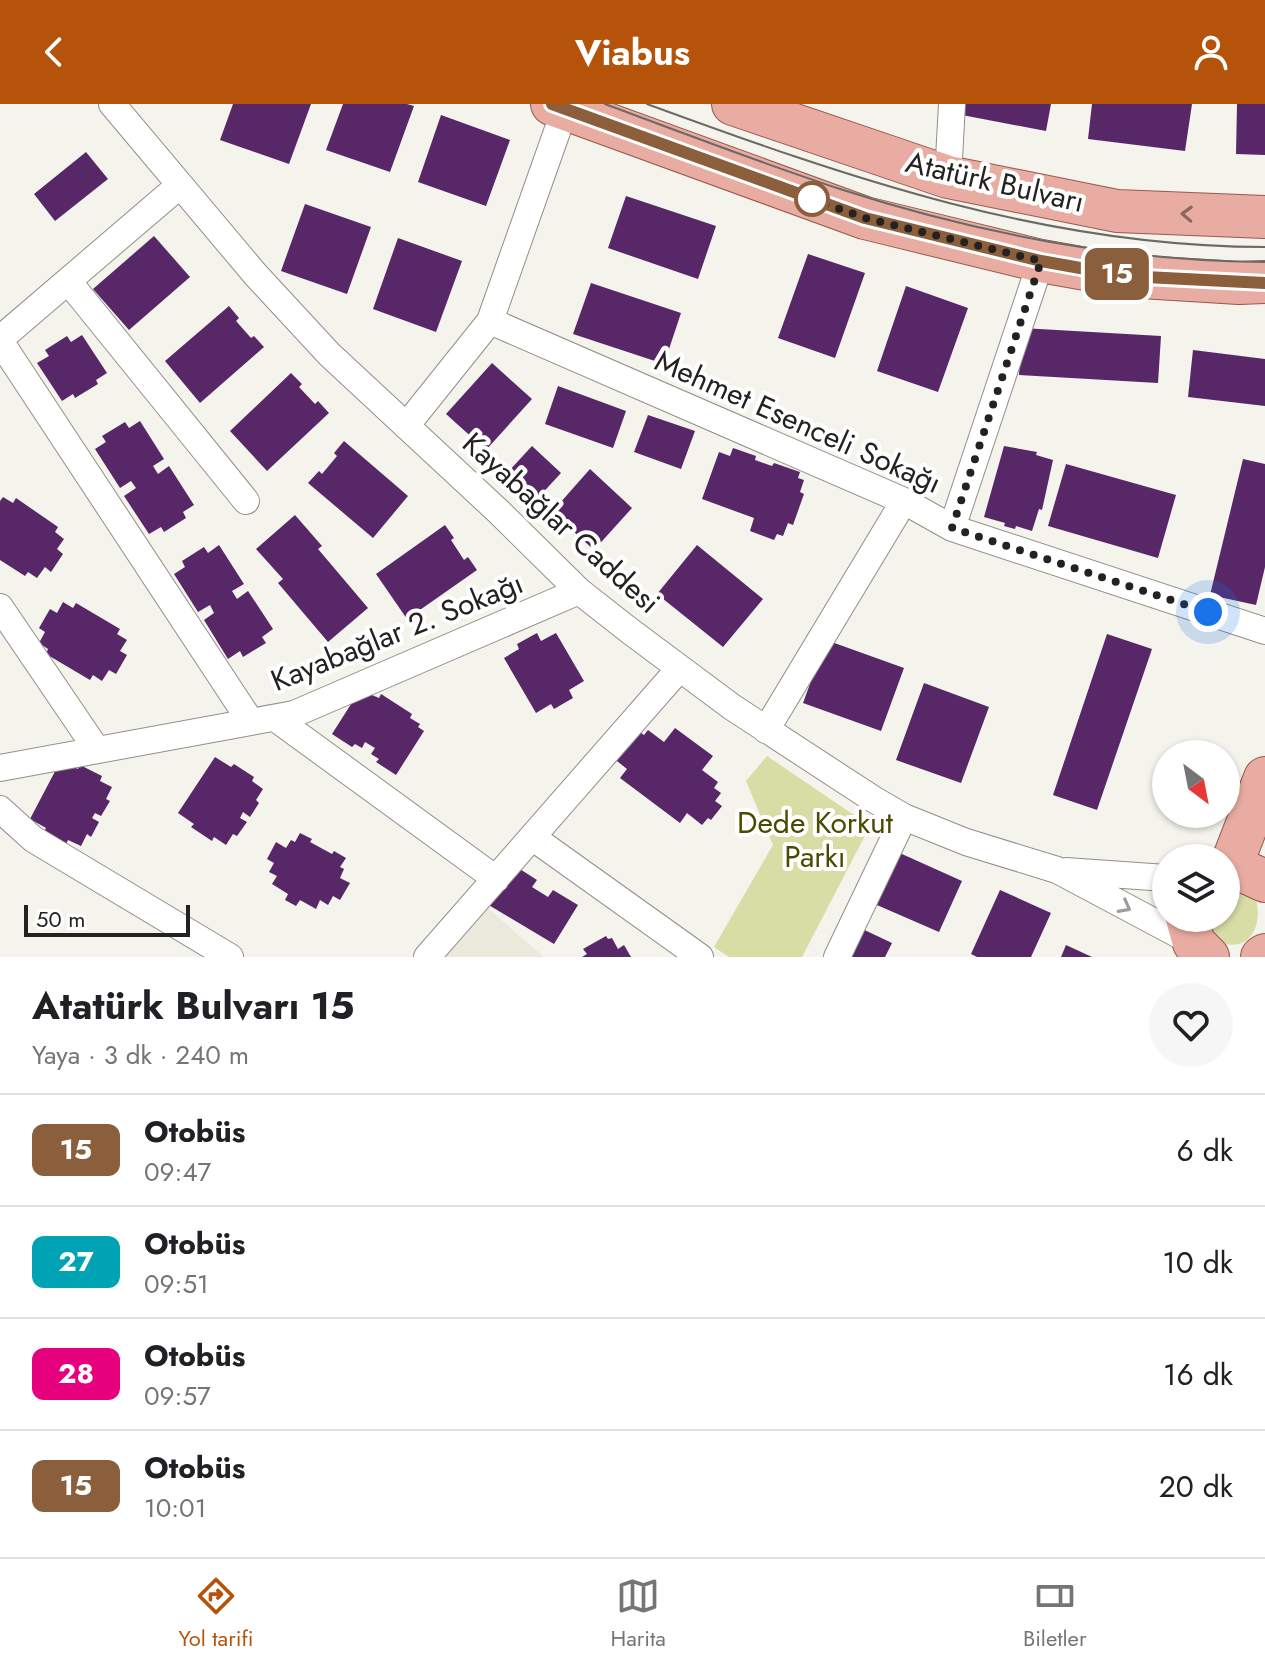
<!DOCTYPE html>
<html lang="tr">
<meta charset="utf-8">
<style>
:root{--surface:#fff;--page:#f6f6f6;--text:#202124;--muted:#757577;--line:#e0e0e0;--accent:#b45309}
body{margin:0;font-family:Jost,sans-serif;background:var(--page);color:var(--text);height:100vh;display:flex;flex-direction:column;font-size:30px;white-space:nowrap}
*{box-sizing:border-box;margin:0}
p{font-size:26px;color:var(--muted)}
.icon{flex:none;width:44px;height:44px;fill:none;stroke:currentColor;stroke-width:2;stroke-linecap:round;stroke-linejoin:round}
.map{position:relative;height:853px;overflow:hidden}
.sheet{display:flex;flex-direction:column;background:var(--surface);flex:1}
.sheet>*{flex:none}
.badge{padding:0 16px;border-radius:12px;font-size:28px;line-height:52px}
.needle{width:52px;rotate:148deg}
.buttons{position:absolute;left:1152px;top:636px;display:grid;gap:16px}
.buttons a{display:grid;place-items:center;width:88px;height:88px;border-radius:50%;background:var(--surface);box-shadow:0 2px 6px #0004;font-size:40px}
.scale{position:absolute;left:24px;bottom:20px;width:166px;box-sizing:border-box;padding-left:8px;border:4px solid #232220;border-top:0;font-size:22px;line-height:28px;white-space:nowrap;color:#232220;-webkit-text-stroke:6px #fff;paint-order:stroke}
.you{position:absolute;width:40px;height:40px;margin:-20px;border:6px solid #fff;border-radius:50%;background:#1a73e8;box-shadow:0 0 0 12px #1a73e833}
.map>.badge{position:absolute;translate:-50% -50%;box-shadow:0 0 0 4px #fff}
.round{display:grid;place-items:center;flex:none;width:84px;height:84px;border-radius:42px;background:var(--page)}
.headline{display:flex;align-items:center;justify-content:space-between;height:136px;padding:0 32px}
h1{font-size:38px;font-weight:700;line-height:60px}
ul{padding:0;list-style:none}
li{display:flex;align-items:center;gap:24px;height:112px;padding:0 32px;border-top:2px solid var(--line)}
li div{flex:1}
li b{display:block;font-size:30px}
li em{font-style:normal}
li .badge{min-width:88px;font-weight:700;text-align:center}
header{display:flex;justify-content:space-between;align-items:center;height:104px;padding:0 32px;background:var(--accent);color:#fff;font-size:36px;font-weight:700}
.tab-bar{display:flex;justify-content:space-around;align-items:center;height:112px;border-top:2px solid var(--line);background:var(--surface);font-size:22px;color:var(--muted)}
.tab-bar a{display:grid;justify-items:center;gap:4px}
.tab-bar .active{color:var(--accent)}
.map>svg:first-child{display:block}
.built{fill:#ebe9db}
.green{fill:#d8dda5}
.building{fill:#572768}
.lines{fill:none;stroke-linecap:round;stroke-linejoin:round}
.minor-casing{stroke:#908f89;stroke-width:28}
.primary-casing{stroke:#9a574c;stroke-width:44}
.minor{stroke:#fff;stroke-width:26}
.primary{stroke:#e9aca2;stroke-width:42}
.tram{stroke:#6a6965;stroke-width:2}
.oneway{stroke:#866761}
.oneway2{stroke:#9c9c9b}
.line-casing{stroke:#fff;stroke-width:18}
.line{stroke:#8b5e3c;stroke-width:12}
.walk{stroke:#232220;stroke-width:8;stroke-dasharray:0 14.4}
.stop-dot{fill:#fff;stroke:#8b5e3c;stroke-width:4}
.labels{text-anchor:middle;stroke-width:8;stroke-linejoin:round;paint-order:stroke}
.street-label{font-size:30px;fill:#232220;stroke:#fff}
.park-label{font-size:30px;fill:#494b00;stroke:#fff}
</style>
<header><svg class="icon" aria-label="back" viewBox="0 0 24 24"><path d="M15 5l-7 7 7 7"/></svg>Viabus<svg class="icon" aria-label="person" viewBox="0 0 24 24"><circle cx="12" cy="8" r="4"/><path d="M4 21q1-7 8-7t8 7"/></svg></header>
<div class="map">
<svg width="1265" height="853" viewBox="0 0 1265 853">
<rect width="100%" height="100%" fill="#f4f3ec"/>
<!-- built -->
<path class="built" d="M482,799l62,54h-109z"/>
<!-- green -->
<path class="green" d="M767,652l103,70 -68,131h-73l-15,-10 59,-102 -27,-64z
M1231,784l24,8c10,30 -7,61 -40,44l-10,-22h21v-28z"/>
<!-- building -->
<path class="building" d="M233,0h78l-22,60 -69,-24z
M343,0h64l7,2 -24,66 -64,-22z
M964,0h87l-5,27 -84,-16z
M1092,0h100l-7,47 -97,-12z
M1237,0h28v51l-29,-1z
M441,11l69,25 -24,66 -68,-24z
M86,48l22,27 -53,42 -21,-27z
M626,92l90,30 -18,53 -90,-31z
M305,100l66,23 -24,67 -66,-23z
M154,132l36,41 -61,53 -36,-41z
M398,134l64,23 -26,71 -63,-23z
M808,150l57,19 -30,85 -57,-20z
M591,179l90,30 -17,51 -91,-30z
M906,182l62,22 -30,84 -61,-21z
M229,202l10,12 -3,3 15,17 3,-2 10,11 -64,56 -35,-42z
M1022,224l139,8 -3,47 -139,-8z
M82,231l25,38 -11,7 2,4 -23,14 -2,-4 -11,7 -25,-38 12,-7 -4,-6 22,-14 4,6z
M1193,246l72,9v47l-77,-9z
M492,259l40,36 -46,51 -40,-36z
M291,269l11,11 -3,3 16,17 3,-3 11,12 -62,58 -37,-40z
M558,282l68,25 -13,37 -68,-24z
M648,311l47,16 -14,38 -47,-17z
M140,317l24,38 -11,7 5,8 11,-8 25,39 -11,7 3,6 -22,14 -3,-5 -12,7 -25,-38 12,-8 -5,-7 -11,7 -25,-39 11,-7 -4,-6 23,-14 4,6z
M344,337l64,55 -35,42 -65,-55 11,-12 3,3 15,-18 -3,-3z
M532,342l29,27 -24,26 -29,-27z
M1004,342l33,6 -1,3 17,5 -11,50 -3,-1 -7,22 -16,-5 -1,3 -11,-3 1,-3 -21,-6z
M733,344l23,8 -1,4 17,6 2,-3 26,9 -2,6 6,2 -4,12 4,2 -11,31 -5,-2 -5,13 -6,-2 -3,6 -24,-9 4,-13 -52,-19 17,-47 11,4z
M1243,355l22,5v103l-9,38 -46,-10z
M1066,360l110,31 -18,63 -110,-32z
M590,365l42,39 -38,42 -42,-38z
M3,393l10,6 3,-5 42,29 -3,5 9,7 -7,10 6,5 -12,18 -6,-5 -8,11 -9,-6 -3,4 -25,-16v-59z
M295,411l27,31 -4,3 50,59 -40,34 -50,-59 5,-4 -27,-30z
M445,421l9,13 -3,2 13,20 4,-3 9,13 -70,49 -31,-45z
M219,441l25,39 -12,7 5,8 11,-8 25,38 -11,8 4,6 -23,14 -3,-6 -12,8 -24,-39 10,-7 -4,-8 -12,7 -24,-38 11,-7 -3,-6 22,-14 4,6z
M697,441l66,54 -40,48 -66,-53z
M63,498l10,6 3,-5 44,26 -3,5 10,6 -7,11 7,4 -11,19 -7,-4 -7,11 -9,-6 -3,5 -44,-26 2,-5 -9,-6 6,-11 -6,-4 11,-19 7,4z
M537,529l4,8 15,-8 28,48 -15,9 4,8 -19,11 -3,-5 -15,9 -32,-55 15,-9 -2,-5z
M1107,530l45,15 -55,161 -44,-15z
M826,536l78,28 -23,63 -78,-28z
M924,579l65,24 -28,76 -65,-23z
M360,586l19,8 2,-4 31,20 -2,4 10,6 -2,3 6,4 -28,44 -20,-13 3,-3 -8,-5 4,-6 -10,-6 -3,6 -7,-4 -3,3 -20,-13z
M675,624l38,28 -11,14 16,12 -4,6 7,5 -6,8 7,5 -11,14 -3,-2 -6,7 -15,-12 -7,10 -60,-45 7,-9 -15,-12 25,-27 7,5 4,-5 16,12z
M215,653l16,10 3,-3 20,13 -2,4 11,8 -7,11 3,3 -9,14 -7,-5 -3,6 7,4 -10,14 -4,-2 -7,11 -12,-8 -2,4 -21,-14 3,-3 -16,-11z
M61,656l17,9 2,-4 22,11 -2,5 12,6 -6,12 4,2 -9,15 -6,-3 -3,5 7,4 -8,15 -4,-3 -6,12 -13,-6 -2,4 -22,-12 2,-4 -16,-9z
M300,729l12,6 -2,3 22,12 2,-3 12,7 -6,9 4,2 -4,9 10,5 -10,17 -7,-4 -5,9 -8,-5 -4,9 -16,-9 -4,6 -11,-6 3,-6 -16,-10 5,-8 -8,-4 5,-9 -7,-4 9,-17 10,6 5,-8 4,2z
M893,746l69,31 -23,51 -69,-30z
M512,760l25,16 -5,7 16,10 5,-7 25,15 -24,39 -67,-40z
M1000,786l51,23 -20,44h-54l-6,-3z
M856,822l36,17 -7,14h-44z
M606,832l2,3 4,-1 6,11 6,-4 7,12h-49l5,-3 -4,-5z
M1066,841l26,12h-31z"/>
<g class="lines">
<!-- minor casing -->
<g class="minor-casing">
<path id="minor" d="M112,0l143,170 74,80 170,158 80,79 51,40 102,76 141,92 31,18 62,25 91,28 137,73
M948,73l4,-73
M68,177l178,220
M490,217l414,180 48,27 313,103
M0,235l180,-154
M0,237l251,381
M406,322l84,-105 75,-212
M952,424l89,-267
M0,503l97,143
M275,614l221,161
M766,626l138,-229
M0,664l294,-54 285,-123
M0,705l33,30 197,118
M532,733l168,120
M1066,767l100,7
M427,853l252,-288
M837,853l67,-140"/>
</g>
<!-- primary casing -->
<g class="primary-casing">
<path id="primary" d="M552,0l313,114 176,43 84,15 114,7 26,-1
M733,0l215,73 169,34 148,6
M1226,767h17l22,10
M1229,767l36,-93
M1187,814l7,25 14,14
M1262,853l3,-2"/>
</g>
<!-- minor -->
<use href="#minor" class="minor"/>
<!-- primary -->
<use href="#primary" class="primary"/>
<!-- tram -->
<path class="tram" d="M605,0c78,29 156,59 235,85 136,44 282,72 425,73
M647,0c202,74 400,143 618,143"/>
</g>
<!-- one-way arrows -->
<defs><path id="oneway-chevron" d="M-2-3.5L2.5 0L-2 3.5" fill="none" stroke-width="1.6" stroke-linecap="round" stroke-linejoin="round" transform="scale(2)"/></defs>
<use class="oneway" href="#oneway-chevron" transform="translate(1187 110) rotate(-178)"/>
<use class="oneway2" href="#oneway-chevron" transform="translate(1125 803) rotate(28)"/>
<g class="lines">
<!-- line casing -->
<g class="line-casing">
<path id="line" d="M552,0l313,114 176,43 84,15 140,7"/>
</g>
<!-- line -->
<use href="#line" class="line"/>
<!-- walk -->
<path class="walk" d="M812,95l53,19 176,43 -89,267 256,84"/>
</g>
<!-- markers -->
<circle class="stop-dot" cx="812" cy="95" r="16"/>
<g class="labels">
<!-- street labels -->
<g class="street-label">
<text transform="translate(995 78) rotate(13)" y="10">Atatürk Bulvarı</text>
<text transform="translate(798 318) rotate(24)" y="10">Mehmet Esenceli Sokağı</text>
<text transform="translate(561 419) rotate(42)" y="10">Kayabağlar Caddesi</text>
<text transform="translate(397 528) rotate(-22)" y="10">Kayabağlar 2. Sokağı</text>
</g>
<!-- park labels -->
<g class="park-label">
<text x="815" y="729">Dede Korkut<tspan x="815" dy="34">Parkı</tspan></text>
</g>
</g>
</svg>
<div class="buttons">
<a><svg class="needle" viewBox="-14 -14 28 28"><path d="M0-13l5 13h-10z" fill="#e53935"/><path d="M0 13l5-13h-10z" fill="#757577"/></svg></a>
<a><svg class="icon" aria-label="layers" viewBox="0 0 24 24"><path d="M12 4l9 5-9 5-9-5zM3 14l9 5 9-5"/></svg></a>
</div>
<div class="scale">50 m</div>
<div class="you" style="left:1208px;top:508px"></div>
<b class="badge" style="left:1117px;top:170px;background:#8b5e3c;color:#fff">15</b>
</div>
<section class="sheet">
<div class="headline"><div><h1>Atatürk Bulvarı 15</h1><p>Yaya · 3 dk · 240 m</p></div><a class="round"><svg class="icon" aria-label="heart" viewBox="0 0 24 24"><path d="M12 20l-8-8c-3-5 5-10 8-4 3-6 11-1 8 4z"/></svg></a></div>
<ul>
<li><span class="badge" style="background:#8b5e3c;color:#fff">15</span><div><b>Otobüs</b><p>09:47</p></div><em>6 dk</em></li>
<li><span class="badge" style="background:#00a3b4;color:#fff">27</span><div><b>Otobüs</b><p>09:51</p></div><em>10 dk</em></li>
<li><span class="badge" style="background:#e6007e;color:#fff">28</span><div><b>Otobüs</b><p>09:57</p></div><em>16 dk</em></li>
<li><span class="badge" style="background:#8b5e3c;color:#fff">15</span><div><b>Otobüs</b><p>10:01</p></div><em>20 dk</em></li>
</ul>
</section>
<nav class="tab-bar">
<a class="active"><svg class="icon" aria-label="directions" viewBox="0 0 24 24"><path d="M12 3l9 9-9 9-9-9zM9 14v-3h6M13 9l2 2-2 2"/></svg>Yol tarifi</a>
<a><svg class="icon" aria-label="map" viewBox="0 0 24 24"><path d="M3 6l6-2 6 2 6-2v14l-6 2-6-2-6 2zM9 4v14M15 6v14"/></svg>Harita</a>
<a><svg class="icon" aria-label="tickets" viewBox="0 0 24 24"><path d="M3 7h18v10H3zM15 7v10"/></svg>Biletler</a>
</nav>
